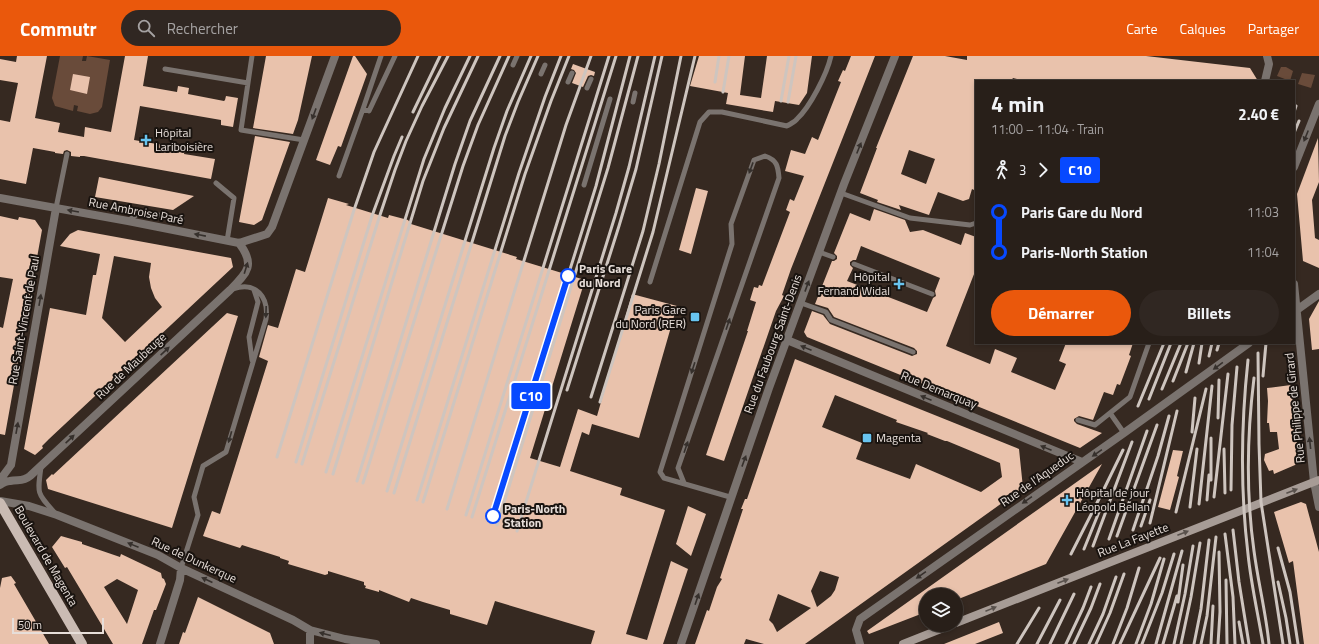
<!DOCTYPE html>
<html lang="fr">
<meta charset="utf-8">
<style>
:root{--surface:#281f19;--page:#302722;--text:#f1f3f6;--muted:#a5a2a2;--line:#443d38;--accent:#ea580c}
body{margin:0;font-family:"Titillium Web",sans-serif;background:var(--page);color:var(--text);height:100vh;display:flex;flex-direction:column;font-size:15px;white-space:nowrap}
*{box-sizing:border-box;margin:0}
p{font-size:13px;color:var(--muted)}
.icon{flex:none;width:22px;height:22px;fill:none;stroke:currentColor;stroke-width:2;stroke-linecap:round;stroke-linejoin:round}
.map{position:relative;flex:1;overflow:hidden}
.sheet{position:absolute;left:975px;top:24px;width:320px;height:264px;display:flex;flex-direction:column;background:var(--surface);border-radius:0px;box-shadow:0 2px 6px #0003,0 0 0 1px var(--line)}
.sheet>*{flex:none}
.badge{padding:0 8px;border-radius:3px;font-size:14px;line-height:26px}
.buttons{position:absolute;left:919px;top:532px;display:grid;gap:8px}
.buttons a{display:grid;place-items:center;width:44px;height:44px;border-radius:50%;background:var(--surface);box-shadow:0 2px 6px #0003,0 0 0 1px var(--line);font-size:20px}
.scale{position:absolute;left:12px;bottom:10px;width:92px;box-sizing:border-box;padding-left:4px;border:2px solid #e7ded9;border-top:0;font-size:11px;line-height:14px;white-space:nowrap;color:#e7ded9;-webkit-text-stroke:3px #19130f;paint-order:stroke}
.map>.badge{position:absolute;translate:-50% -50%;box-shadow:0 0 0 2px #fff}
.legs{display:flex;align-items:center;gap:6px;height:44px;padding:0 16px;font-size:13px}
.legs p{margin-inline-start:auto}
.head{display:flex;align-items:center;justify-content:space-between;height:68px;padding:0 16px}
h1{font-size:22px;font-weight:700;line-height:30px}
.action{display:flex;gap:8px;margin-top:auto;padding:8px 16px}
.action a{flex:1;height:46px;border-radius:24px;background:var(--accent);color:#fff;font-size:16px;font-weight:700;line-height:46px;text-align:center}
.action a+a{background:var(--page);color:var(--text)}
ul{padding:0 16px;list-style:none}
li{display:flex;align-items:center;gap:14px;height:40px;font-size:15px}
li i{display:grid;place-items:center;width:6px;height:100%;margin:0 5px;background:currentColor}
li i::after{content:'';width:10px;height:10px;margin:-5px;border:3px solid;border-radius:50%;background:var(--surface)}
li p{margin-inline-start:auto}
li:first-child i{background:linear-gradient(#0000 50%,currentColor 0)}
li:last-child i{background:linear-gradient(currentColor 50%,#0000 0)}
header{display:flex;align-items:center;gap:24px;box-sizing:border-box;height:56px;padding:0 20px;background:var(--accent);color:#fff}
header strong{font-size:19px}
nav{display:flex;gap:22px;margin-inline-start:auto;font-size:14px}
.search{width:280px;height:36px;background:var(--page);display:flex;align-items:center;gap:10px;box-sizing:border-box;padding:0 14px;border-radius:22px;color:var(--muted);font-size:15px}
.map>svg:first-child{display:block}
.green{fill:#694b3a}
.building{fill:#e9c2ac;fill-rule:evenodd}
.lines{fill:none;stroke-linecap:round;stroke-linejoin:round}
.lane{stroke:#7a736f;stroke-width:5}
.street{stroke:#7a736f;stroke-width:8}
.secondary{stroke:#a79c96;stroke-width:8}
.primary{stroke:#cabbb3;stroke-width:10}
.rail{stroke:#cec5bf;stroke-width:3}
.oneway{fill:#36302c}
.oneway2{fill:#59514c}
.line-1-casing{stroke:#fff;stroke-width:9}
.line-1{stroke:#0749ff;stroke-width:6}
.poi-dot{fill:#68c4f0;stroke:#19130f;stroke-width:1.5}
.stop-1-dot{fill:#fff;stroke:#0749ff;stroke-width:2}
.labels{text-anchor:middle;stroke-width:4;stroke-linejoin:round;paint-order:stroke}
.poi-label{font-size:12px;fill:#e7ded9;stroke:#19130f;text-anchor:start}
.street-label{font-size:12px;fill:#e7ded9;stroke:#19130f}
.stop-label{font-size:12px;font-weight:bold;fill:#e7ded9;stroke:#19130f;text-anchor:start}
</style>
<header>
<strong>Commutr</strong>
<div class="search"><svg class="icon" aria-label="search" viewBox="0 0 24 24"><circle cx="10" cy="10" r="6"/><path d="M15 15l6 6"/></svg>Rechercher</div>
<nav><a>Carte</a><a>Calques</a><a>Partager</a></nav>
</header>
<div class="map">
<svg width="1319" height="588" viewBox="0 0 1319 588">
<rect width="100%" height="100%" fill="#362921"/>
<!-- green -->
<path class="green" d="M60,0h23l-1,5h4l1,-5 23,4 -8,47 -4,5 -8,2 -13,-3 1,-5 -4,-1 -1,6 -18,-5 -3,-8z
M1281,11h5l7,4 -3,10 -13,-5z
M1302,17l13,2 -4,13 -13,-4z"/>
<!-- building -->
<path class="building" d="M17,0h30l-12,62 25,5 -2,9 26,5 1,-10 26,5 14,-76h23l-5,30 34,6 1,-6 11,2 -1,6 36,7 1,-1 1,-4 12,2 -5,29 -12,-2v-5l-81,-14 -6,34 51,9 -1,5 31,5 -4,20 -127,-23h-4v1l-9,-1v-4l-4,-2 -3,1 -1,3 -8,-1v-1l-22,-4 -7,36 -26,-5v-59l10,2 8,-39 -18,-3v-21l16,3z
M266,0h46l-14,64 -5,14 -40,-6z
M353,0h2l12,18 -26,73 -3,-1 -8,19 -14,-5z
M699,0h46l-5,39 21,3 6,-42h45l-5,37 -8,12 -24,-4 -2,11 -47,-8 2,-11 -38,-7z
M851,0h24l-84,213 -9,26 2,1 -8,15 -52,150 -18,-6 42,-124h-1l9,-29 -6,-2 4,-13 4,1 1,-3 3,1 28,-74 -4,-2 4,-11 4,2 10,-25 -19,-5 6,-21 14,4 7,-17 6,3 23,-58 -3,-1 5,-11 2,1z
M913,0h32l22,4v-4h179l104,12 8,13h-232l-13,-3 -2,3h-35v110l-4,-2 -3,10 -6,2 -25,-9 -9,23 -30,-10 2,5 -24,-8 1,-2 -18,-7 17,-45h-1zM909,94l26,9 -9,25 -25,-10z
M573,8l22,8 -1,4 -3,-1 -3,1 -5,11 -11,-4 4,-10 -2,-3 -3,-1z
M73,18l17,3 -3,17 -17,-4z
M255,80l35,6 -28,78 -8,5 -15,-3z
M1318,82l1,44 -7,18 3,38 4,2v28l-16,-7 -6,-67z
M99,121l95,19 -21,14 -78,-13z
M696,132l12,3 -17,63 -12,-4z
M328,142l21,6 -3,1 42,13 1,-3 19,5 3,4 106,33 -1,2 69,21 -55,178 30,9 18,-58 19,7 35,-122 45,12 -38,132 -47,-14 -3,11 -7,-3 -12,39 52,17 -2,7 45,15 -39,124 21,6 24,-79 17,8 -25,75h-72l4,-13 -100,-30 -8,24 -37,-11v-4l-27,-8 -12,-4 -2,4 -30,-12v2l-14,-4 1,-2 -2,-1v-3l-36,-11v3l-3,1 -37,-11 1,-3 -9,-3v-1l-38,-12 -2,3 -37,-12 9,-25 8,3 48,-153 -9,-4 9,-32 10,3 18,-59 9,3z
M874,153l31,11 5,12 13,-2 38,15 4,-12 11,4v32l-30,77 44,18 5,-15 22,9 -6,14 44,18 11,-26 -7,-3 7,-18h67l-4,12 2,1 -11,29 -3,-1 -4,11 -9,-3 -11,28 -14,-4 -5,3v2l3,3 25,9 -22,15 -273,-111 -3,-5 8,-21 11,4 7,9 82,32 5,-2v-3l-3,-3 -80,-31 -6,-9 -13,-4 17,-43h2l3,-2v-3l-3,-3 16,-40 20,8zM861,190l79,32 -5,13 1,5 -3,2 -6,14 -80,-31 6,-13 -3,-3v-3l3,-2h3z
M0,160l18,4 1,-3 16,3 7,10 -37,205 -5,-1v-107l3,1 10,-49 -13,-2z
M78,174l153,28 2,9 -184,172 -7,7 1,2 -8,7 -11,-6 26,-141 36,7 7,-40h3l4,-21 -40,-8 10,-12zM114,200l37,7 -2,14 2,11 4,10 7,9 -37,35 -23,-24z
M1319,245v48l-7,1 -3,-31z
M227,257l11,3 -66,212 -124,-39 -2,-9 6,-6 1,1z
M795,303l224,90 4,39 -218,156h-41l-18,-5 -2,5h-49l12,-34 2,1 8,-24 5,-8 -2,-1 23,-69h-2l4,-10h2zM835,339l62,25 -1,2 32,11 -1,1 18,7h2l53,22 2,14 -21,15 -65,-28 -6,15 -54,-20 6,-16 -40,-16zM820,515l19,6 -4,13 -4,6 -14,11 -6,-16zM778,538l33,14 -34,24 -4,-8 -4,-4z
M1291,329l8,75 -4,5 -21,9 -1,-4 -4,1 -5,-11 1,-6 14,-5 -2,-17h-7l-1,-9h-2l1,-22 -1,-13z
M1173,394l10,1 -6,25 2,1 -9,33 -12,-3z
M1102,408l-56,100 -90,36v-5h-30v17l-57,22 -2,-3z
M1301,446l5,2 13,48v92h-15l-11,-83 -4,2 -15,-51z
M688,450l18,8 -15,42 -15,-12z
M61,480l21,6v2l38,13 1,-3 40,19 1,5 2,1 2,5 -10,26h-2l-12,34h-29l-46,-77 -2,1 -13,-21zM117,523l21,11 -11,34 -23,-37z
M11,520l5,7 -2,1 35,60h-49v-56l2,-10z
M198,541l72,36 4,11h-95l4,-12 2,1z
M999,566l4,11 -28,11h-31z"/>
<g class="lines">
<!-- lane -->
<path class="lane" d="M252,0l-11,74 63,10
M513,9l4,-9
M165,13l83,14
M541,18l4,-9
M568,26l4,-9
M587,32l4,-9
M633,46l2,-9
M363,53l18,-53
M339,120l24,-67 6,2 26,-55
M216,127l18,15 -7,43
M584,129l26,-86
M841,137l69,25 60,7 6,-2
M56,152l11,-54
M128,165l12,-9 42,7
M819,196l14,5
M854,208l78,30
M650,226l50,-160 9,-10h13l65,14c3,-2 8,-4 10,-7 13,-12 30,-45 34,-63
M801,247l25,9 5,8 82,32
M252,304l-3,-23 9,-35 -4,-12
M1110,357l14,20
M1078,364l17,5 35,-28 19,-54
M41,411c-4,28 -4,26 15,47
M684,427l-6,-15 101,-290c-1,-12 -2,-18 -14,-22l-11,4 -23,64 1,20 -72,228 4,6 66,19
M181,512l17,-53 -4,-18 9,-31 23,-14 40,-133c3,-22 -10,-38 -33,-30"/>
<!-- street -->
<path class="street" d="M1265,25l4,-17 -2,-8
M1294,111l25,-63
M0,142l128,23 111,22 28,-9 5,-7 63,-171
M1294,228l20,198 5,25
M1294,256l25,-18
M787,284l295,122
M0,424l11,-15 45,-257
M0,429c3,-2 6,-4 10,-4 8,-2 13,1 20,-5l200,-186c17,-17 26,-25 9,-47
M0,445l29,5 28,9 101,40 23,13 112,52 17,10 35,9 31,5
M310,574v14
M160,588l20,-64 1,-12
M681,588l88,-256 75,-204 51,-128
M860,588l-4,-14 4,-11 264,-186 125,-90"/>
<!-- secondary -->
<path class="secondary" d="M956,567l363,-143
M903,588l48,-19"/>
<!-- primary -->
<path class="primary" d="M0,447l82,141"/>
<!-- rail -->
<path class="rail" d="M715,26l4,-26
M723,36l6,-36
M781,45l8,-45
M788,46l8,-46
M413,56l27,-56
M1294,56l2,-6
M1294,77l5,-12
M1217,294l2,-7
M1258,297l1,91 2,58 22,142
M1209,300l3,-13
M1248,304c-7,65 -8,128 0,194 3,30 10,60 15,90
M1199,307l3,-20
M1186,316l8,-29
M1263,320l3,-33
M1254,322c-7,57 -8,116 0,173 4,31 12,62 15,93
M1173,325l15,-38
M1162,333l19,-46
M567,334l52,-164 17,-57 26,-113
M591,341l52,-166 16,-67 22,-108
M1149,343l22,-56
M600,346l53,-170 42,-176
M1138,350l26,-63
M1218,362l1,-38
M1192,376l3,-34
M1211,382v42
M1224,393l1,44
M277,401l77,-247 20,-58 44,-96
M296,406l76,-246 22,-60 8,-19
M302,408l77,-246 16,-48 11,-29 16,-35 26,-50
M326,416l98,-313 21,-51 25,-52
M333,418l90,-293 21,-53 34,-72
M357,425l98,-317 15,-43 30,-65
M363,427l100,-317 15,-41 31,-69
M1231,434l1,-65 5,-58
M387,435l107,-343 13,-37 24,-55
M394,437l111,-357 13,-34 20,-46
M1214,441l14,-123
M417,444l102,-327 26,-76 16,-41
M1207,444l2,-25
M423,446l102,-328 26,-73 18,-45
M1199,448l13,-118
M1190,451l7,-58
M447,453l119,-384 25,-69
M1176,456l30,-123
M466,459l143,-459
M472,461l144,-461
M491,467l105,-337 34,-130
M1150,467l27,-112
M497,469l111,-357 30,-112
M1141,470l9,-26
M1133,474l25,-74 11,-40
M1233,474l6,52 10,62
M517,475l99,-318 13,-46 26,-111
M1225,478l8,63 2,47
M1117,480l40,-111
M1109,483l38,-108
M1093,490l39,-104
M1278,492l12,44 8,52
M1084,493l15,-37
M1071,498l32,-63 20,-41
M1226,524l1,64
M1278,526l8,36 4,26
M1178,546l5,-37
M1239,566l4,22
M1017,588l22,-36
M1037,588l23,-44
M1050,588l24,-50
M1066,588l17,-36 8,-21
M1074,588l17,-36 9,-24
M1089,588l14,-30 13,-37
M1096,588l14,-31 14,-39
M1113,588l14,-36 12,-40
M1120,588l40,-86
M1136,588l15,-40 13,-45
M1142,588l20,-51 12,-39
M1156,588l26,-93
M1163,588l14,-48
M1174,588l11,-50 8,-48
M1181,588l10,-47 9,-54
M1194,588l7,-35 8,-69
M1201,588l6,-28 9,-79
M1211,588l2,-38
M1218,588l2,-32 -1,-60"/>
</g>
<!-- one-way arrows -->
<defs><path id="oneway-solid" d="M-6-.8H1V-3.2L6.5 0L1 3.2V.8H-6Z"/></defs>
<g class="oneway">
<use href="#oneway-solid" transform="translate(314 58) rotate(110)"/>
<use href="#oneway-solid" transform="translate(1306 80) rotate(112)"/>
<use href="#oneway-solid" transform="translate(859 92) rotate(-68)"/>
<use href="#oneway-solid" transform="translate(751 112) rotate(110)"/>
<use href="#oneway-solid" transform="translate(73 155) rotate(-170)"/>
<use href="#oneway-solid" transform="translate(200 179) rotate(-169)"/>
<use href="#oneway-solid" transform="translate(246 212) rotate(-73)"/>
<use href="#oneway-solid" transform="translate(807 230) rotate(-70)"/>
<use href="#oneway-solid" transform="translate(40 244) rotate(-80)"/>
<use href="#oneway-solid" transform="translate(266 256) rotate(92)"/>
<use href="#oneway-solid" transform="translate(728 268) rotate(-71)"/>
<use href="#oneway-solid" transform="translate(806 292) rotate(-158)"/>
<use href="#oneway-solid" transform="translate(165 295) rotate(-43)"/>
<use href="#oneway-solid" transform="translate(1218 310) rotate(144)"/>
<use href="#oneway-solid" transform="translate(693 312) rotate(108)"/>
<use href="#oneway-solid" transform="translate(926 342) rotate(-158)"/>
<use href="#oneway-solid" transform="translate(17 372) rotate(-80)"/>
<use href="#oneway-solid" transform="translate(230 381) rotate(106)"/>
<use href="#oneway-solid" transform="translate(70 383) rotate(-43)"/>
<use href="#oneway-solid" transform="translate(1310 387) rotate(-96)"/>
<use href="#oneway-solid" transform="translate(686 391) rotate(-71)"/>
<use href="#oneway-solid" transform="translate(1046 392) rotate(-158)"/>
<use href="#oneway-solid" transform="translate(1097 397) rotate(145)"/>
<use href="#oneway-solid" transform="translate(744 405) rotate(-70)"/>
<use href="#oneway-solid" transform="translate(1027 444) rotate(145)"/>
<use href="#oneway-solid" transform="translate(133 489) rotate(-158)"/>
<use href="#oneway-solid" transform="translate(921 519) rotate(145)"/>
<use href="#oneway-solid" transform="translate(207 524) rotate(-155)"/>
<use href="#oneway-solid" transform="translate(697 543) rotate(-71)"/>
<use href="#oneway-solid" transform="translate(325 578) rotate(-165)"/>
</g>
<g class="oneway2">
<use href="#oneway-solid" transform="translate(1292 435) rotate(-21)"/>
<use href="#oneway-solid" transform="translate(1183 477) rotate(-21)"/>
<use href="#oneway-solid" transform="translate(1063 525) rotate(-21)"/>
<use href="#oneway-solid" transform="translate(991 553) rotate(-22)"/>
</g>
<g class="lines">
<!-- line-1 casing -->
<g class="line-1-casing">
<path id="line-1" d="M493,460l75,-240"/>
</g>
<!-- line-1 -->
<use href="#line-1" class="line-1"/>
</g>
<!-- markers -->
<g class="poi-dot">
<path d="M144 78h4v4h4v4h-4v4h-4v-4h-4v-4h4z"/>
<path d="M897 222h4v4h4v4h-4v4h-4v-4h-4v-4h4z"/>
<rect x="690" y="256" width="10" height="10" rx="2"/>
<rect x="862" y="377" width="10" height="10" rx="2"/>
<path d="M1065 438h4v4h4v4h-4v4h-4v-4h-4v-4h4z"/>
</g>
<g class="stop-1-dot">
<circle cx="568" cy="220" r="7"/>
<circle cx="493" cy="460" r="7"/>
</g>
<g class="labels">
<!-- poi labels -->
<g class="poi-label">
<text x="155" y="81">Hôpital<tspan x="155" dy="14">Lariboisière</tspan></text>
<text x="890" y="225" text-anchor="end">Hôpital<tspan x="890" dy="14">Fernand Widal</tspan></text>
<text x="686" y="258" text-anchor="end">Paris Gare<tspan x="686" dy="14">du Nord (RER)</tspan></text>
<text x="876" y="386">Magenta</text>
<text x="1076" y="441">Hôpital de jour<tspan x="1076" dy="14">Léopold Bellan</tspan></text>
</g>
<!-- street labels -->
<g class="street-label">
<text transform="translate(136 155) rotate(11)" y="4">Rue Ambroise Paré</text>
<text transform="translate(24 264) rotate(-80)" y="4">Rue Saint-Vincent de Paul</text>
<text transform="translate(773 288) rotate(-70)" y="4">Rue du Faubourg Saint-Denis</text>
<text transform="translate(131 310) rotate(-43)" y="4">Rue de Maubeuge</text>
<text transform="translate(939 334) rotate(22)" y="4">Rue Demarquay</text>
<text transform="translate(1295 352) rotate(-96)" y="4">Rue Philippe de Girard</text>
<text transform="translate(1037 423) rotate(-35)" y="4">Rue de l'Aqueduc</text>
<text transform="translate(1133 484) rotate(-21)" y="4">Rue La Fayette</text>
<text transform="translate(46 500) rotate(60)" y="4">Boulevard de Magenta</text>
<text transform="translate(194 504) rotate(25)" y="4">Rue de Dunkerque</text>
</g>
<!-- stop labels -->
<g class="stop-label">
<text x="579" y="217">Paris Gare<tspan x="579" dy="14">du Nord</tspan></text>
<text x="504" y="457">Paris-North<tspan x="504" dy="14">Station</tspan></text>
</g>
</g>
</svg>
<div class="buttons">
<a><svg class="icon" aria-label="layers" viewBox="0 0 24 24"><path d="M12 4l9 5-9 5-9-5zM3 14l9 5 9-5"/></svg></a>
</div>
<div class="scale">50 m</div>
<b class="badge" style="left:531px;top:340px;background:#0749ff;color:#fff">C10</b>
<section class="sheet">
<div class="head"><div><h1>4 min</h1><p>11:00 – 11:04 · Train</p></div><b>2.40 €</b></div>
<div class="legs"><svg class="icon" aria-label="walk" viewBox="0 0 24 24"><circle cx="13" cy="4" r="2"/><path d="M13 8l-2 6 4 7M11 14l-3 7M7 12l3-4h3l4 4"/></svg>3<svg class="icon" aria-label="forward" viewBox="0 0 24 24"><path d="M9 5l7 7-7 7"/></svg><b class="badge" style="background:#0749ff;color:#fff">C10</b></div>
<ul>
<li><i style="color:#0749ff"></i><b>Paris Gare du Nord</b><p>11:03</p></li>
<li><i style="color:#0749ff"></i><b>Paris-North Station</b><p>11:04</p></li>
</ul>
<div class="action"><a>Démarrer</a><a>Billets</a></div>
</section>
</div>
